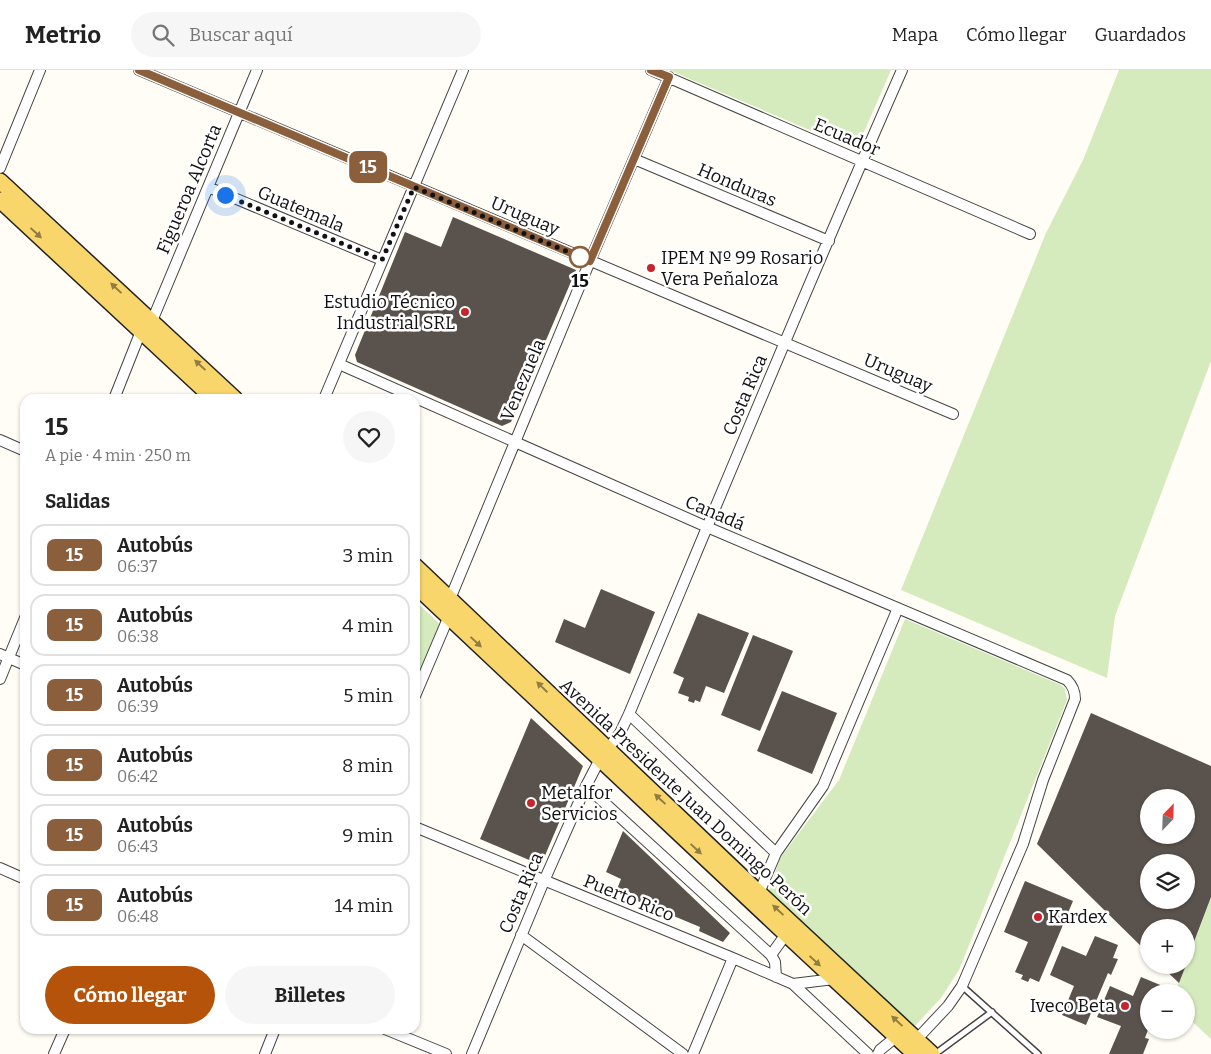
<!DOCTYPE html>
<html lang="es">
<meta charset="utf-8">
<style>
:root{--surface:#fff;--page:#f6f6f6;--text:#222;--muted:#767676;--line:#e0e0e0;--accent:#b45309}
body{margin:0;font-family:Bitter,serif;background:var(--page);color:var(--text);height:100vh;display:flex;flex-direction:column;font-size:19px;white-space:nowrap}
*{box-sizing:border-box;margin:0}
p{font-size:16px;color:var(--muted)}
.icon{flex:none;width:28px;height:28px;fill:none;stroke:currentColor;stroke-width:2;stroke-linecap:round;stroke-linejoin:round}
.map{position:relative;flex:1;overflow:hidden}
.side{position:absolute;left:20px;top:324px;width:400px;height:640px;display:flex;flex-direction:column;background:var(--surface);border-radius:15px;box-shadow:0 1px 4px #0004}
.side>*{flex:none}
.badge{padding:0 10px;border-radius:8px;font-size:18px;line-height:32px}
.needle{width:32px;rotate:23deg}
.buttons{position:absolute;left:1140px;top:719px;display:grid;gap:10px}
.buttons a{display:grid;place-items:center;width:55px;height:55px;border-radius:50%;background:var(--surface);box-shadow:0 1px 4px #0004;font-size:25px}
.you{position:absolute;width:25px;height:25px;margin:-12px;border:4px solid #fff;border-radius:50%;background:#1a73e8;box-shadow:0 0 0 8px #1a73e833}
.map>.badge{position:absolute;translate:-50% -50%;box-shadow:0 0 0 2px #fff}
h2{padding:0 25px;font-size:19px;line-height:45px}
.round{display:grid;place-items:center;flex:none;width:52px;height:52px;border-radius:26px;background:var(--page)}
.overview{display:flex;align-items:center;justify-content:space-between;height:85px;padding:0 25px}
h1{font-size:24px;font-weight:700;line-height:38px}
.button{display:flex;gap:10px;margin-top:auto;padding:10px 25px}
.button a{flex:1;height:58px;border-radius:30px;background:var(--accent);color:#fff;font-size:20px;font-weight:700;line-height:58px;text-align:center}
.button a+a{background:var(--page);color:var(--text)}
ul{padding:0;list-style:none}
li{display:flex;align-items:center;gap:15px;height:62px;margin:0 10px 8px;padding:0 15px;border:2px solid var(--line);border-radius:15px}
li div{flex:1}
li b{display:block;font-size:19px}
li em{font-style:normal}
li .badge{min-width:55px;font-weight:700;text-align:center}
header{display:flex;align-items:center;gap:30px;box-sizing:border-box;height:70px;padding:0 25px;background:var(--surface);border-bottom:1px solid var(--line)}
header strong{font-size:24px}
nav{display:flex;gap:28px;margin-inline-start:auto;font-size:18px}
.search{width:350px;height:45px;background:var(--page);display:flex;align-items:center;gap:12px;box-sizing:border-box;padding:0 18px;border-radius:28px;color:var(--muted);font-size:19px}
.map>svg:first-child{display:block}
.green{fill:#d5ebbd}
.building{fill:#5a524d;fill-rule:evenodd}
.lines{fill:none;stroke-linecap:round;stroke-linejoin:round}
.service-casing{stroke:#444;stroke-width:8}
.minor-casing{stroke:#444;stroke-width:12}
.primary-casing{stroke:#222;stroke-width:18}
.service{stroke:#fff;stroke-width:5}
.minor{stroke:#fff;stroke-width:10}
.primary{stroke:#f9d66b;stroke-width:15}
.oneway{fill:#917d42}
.line-casing{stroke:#fff;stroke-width:11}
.line{stroke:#8b5e3c;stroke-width:8}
.walk{stroke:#111;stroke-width:5;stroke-dasharray:0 9}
.stop-dot{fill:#fff;stroke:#8b5e3c;stroke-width:2.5}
.poi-dot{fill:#c4262e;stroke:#fff;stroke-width:2}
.labels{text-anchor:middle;stroke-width:5;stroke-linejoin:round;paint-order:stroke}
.street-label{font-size:18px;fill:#111;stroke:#fff}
.poi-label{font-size:18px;fill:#111;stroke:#fff;text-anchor:start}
.stop-label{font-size:18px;font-weight:bold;fill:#111;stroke:#fff}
</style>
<header>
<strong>Metrio</strong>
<div class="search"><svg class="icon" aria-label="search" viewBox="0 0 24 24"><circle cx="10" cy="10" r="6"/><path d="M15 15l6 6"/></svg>Buscar aquí</div>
<nav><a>Mapa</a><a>Cómo llegar</a><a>Guardados</a></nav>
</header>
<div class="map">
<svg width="1211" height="984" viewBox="0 0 1211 984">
<rect width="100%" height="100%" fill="#fffdf5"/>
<!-- green -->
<path class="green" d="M669,0h222l-33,76 -4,3z
M1119,0h92v291l-96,255 -8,62 -206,-88 145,-357 37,-73z
M415,531l23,21 2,4 -25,61z
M905,549l156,66 4,4 2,11 -108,270 -18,28 -28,30 -145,-134 12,-36 59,-78z
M1211,827v142l-25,-23v-24h-11l11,-27z"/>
<!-- building -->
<path class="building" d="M453,147l123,53 -65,152 -9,4 -145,-64 -2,-7 50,-123 36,15z
M601,519l54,23 -25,62 -75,-32 9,-23 21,9z
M698,543l51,20 -25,60 -18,-7 -6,16 -5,-2 -1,3 -6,-2 1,-4 -11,-4 6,-15 -11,-5z
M753,565l40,16 -33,80 -39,-16z
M782,621l55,22 -25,61 -55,-23z
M1091,643l120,53v131l-25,66v-35h-37v26l-112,-110zM1149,728h37v37h-37zM1149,792h37v38h-37z
M531,648l52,48 -42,99 -61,-26z
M623,761l107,102 -7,9 -24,-11 1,-4 -84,-35 5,-13 -15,-7z
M1025,811l48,20 -34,81 -9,-4 -2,4 -7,-3 2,-4 -8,-3 13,-30 -24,-10z
M1095,866l23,9 -5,13 5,1 -7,16 -3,-2 -22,52 -24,-10 12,-29 -24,-11 12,-29 24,10z
M1160,895h26l-7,18z
M1141,907l24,10 -2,5h-14v35l-4,11 4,1 -6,15h-34l12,-28 -24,-9 13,-31 23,10z"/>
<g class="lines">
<!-- service casing -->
<g class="service-casing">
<path id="service" d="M962,916l76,68
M935,984l57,-42"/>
</g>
<!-- minor casing -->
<g class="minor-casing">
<path id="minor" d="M139,0l814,344
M651,0l379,164
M634,89l195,82
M0,98l40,-98
M208,117l174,73
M152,251l105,-251
M339,294l368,163 360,153c6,6 8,11 8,19l-32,81 -20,64 -61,142 -14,20 -31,33
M114,329l27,-68
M324,329l139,-329
M0,370l25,11
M0,584l25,11
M0,609l25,-61
M415,626l34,-80 1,-17 140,-338 79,-184
M629,644l147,139
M586,716l185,169 4,7 1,15
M415,757l318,131 60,26 41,-5
M0,798l25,11
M759,823l17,-40 47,-67 75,-178
M521,865l162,119
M771,885l15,-21
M793,914l75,70
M385,959l61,25
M54,984l11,-25
M265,984l10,-25
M472,984l72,-173 42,-95 14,-27 20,-26 9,-19c90,-215 179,-431 273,-644
M693,984l40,-96
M878,984l2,-4 16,-13"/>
</g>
<!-- primary casing -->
<g class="primary-casing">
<path id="primary" d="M0,111l235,218
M0,130l214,199
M415,496l344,327 173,161
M415,515l371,349 129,120"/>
</g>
<!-- service -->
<use href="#service" class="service"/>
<!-- minor -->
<use href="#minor" class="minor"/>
<!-- primary -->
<use href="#primary" class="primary"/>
</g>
<!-- one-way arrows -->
<defs><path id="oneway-solid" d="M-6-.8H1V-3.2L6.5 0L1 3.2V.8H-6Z" transform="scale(1.25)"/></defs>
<g class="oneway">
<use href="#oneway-solid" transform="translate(36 163) rotate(43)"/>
<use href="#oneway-solid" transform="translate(116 218) rotate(-137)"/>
<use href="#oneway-solid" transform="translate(200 295) rotate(-137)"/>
<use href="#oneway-solid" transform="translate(476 572) rotate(43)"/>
<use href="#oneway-solid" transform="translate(542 617) rotate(-136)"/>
<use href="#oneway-solid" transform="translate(660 729) rotate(-137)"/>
<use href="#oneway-solid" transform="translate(696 779) rotate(43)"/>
<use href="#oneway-solid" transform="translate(778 840) rotate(-137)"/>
<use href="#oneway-solid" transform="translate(815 891) rotate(43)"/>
<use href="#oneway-solid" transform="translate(897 951) rotate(-137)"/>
</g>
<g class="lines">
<!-- line casing -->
<g class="line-casing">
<path id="line" d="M139,0l451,191 79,-184 -18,-7"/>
</g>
<!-- line -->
<use href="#line" class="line"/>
<!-- walk -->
<path class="walk" d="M225,125l157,65 32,-73 166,70"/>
</g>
<!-- markers -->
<circle class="stop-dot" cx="580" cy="187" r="10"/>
<g class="poi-dot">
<circle cx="651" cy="198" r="5"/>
<circle cx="465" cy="242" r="5"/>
<circle cx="531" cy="733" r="5"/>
<circle cx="1038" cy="847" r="5"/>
<circle cx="1125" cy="936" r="5"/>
</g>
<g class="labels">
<!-- street labels -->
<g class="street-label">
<text transform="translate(847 67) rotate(23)" y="6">Ecuador</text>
<text transform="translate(737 115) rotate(23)" y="6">Honduras</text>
<text transform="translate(189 119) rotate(-67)" y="6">Figueroa Alcorta</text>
<text transform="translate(301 139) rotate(23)" y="6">Guatemala</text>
<text transform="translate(525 146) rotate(23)" y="6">Uruguay</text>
<text transform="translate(898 303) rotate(23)" y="6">Uruguay</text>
<text transform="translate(523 310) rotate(-67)" y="6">Venezuela</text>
<text transform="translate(745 325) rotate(-67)" y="6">Costa Rica</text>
<text transform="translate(715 443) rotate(23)" y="6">Canadá</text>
<text transform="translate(686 727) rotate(43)" y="6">Avenida Presidente Juan Domingo Perón</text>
<text transform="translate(521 823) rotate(-67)" y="6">Costa Rica</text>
<text transform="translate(629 828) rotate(22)" y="6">Puerto Rico</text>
</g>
<!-- poi labels -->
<g class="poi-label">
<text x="661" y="194">IPEM Nº 99 Rosario<tspan x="661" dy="21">Vera Peñaloza</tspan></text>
<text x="455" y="238" text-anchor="end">Estudio Técnico<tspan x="455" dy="21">Industrial SRL</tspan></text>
<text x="541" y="729">Metalfor<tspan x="541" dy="21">Servicios</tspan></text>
<text x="1048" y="853">Kardex</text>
<text x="1115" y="942" text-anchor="end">Iveco Beta</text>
</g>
<!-- stop labels -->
<g class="stop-label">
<text x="580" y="217">15</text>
</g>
</g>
</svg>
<div class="buttons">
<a><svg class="needle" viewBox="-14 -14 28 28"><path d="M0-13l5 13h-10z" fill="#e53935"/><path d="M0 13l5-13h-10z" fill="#767676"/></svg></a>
<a><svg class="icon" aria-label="layers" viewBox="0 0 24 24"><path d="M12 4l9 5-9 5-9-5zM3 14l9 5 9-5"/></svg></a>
<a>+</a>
<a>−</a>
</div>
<div class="you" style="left:225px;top:125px"></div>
<b class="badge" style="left:368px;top:97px;background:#8b5e3c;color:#fff">15</b>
<section class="side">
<div class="overview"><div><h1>15</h1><p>A pie · 4 min · 250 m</p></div><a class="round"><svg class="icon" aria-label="heart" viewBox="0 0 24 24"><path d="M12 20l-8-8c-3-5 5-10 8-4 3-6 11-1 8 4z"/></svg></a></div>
<h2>Salidas</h2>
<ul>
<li><span class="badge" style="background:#8b5e3c;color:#fff">15</span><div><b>Autobús</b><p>06:37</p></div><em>3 min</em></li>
<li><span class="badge" style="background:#8b5e3c;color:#fff">15</span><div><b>Autobús</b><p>06:38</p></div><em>4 min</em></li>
<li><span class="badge" style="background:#8b5e3c;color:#fff">15</span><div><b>Autobús</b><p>06:39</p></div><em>5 min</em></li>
<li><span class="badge" style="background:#8b5e3c;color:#fff">15</span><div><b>Autobús</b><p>06:42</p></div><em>8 min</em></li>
<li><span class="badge" style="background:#8b5e3c;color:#fff">15</span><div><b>Autobús</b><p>06:43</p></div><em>9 min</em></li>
<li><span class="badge" style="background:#8b5e3c;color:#fff">15</span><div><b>Autobús</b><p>06:48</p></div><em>14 min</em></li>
</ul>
<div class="button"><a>Cómo llegar</a><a>Billetes</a></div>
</section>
</div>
